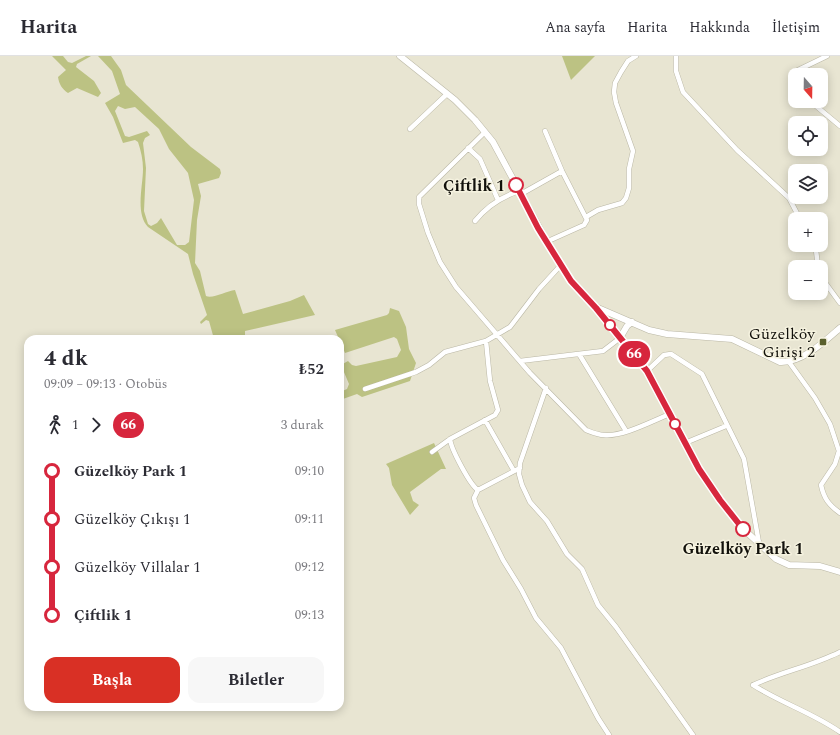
<!DOCTYPE html>
<html lang="tr">
<meta charset="utf-8">
<style>
:root{--surface:#fff;--page:#f7f7f7;--text:#2b2b33;--muted:#7c7c81;--line:#e1e1e2;--accent:#d93025}
body{margin:0;font-family:Spectral,serif;background:var(--page);color:var(--text);height:100vh;display:flex;flex-direction:column;font-size:15px;white-space:nowrap}
*{box-sizing:border-box;margin:0}
p{font-size:13px;color:var(--muted)}
.icon{flex:none;width:22px;height:22px;fill:none;stroke:currentColor;stroke-width:2;stroke-linecap:round;stroke-linejoin:round}
.map{position:relative;flex:1;overflow:hidden}
.details{position:absolute;left:24px;top:279px;width:320px;height:376px;display:flex;flex-direction:column;background:var(--surface);border-radius:12px;box-shadow:0 2px 10px #0003}
.details>*{flex:none}
.badge{padding:0 8px;border-radius:13px;font-size:14px;line-height:26px}
.needle{width:26px;rotate:160deg}
.tools{position:absolute;left:788px;top:12px;display:grid;gap:8px}
.tools a{display:grid;place-items:center;width:40px;height:40px;border-radius:8px;background:var(--surface);box-shadow:0 2px 10px #0003;font-size:20px}
.map>.badge{position:absolute;translate:-50% -50%;box-shadow:0 0 0 2px #fff}
.legs{display:flex;align-items:center;gap:6px;height:44px;padding:0 20px;font-size:13px}
.legs p{margin-inline-start:auto}
.summary{display:flex;align-items:center;justify-content:space-between;height:68px;padding:0 20px}
h1{font-size:22px;font-weight:700;line-height:30px}
.primary-button{display:flex;gap:8px;margin-top:auto;padding:8px 20px}
.primary-button a{flex:1;height:46px;border-radius:12px;background:var(--accent);color:#fff;font-size:16px;font-weight:700;line-height:46px;text-align:center}
.primary-button a+a{background:var(--page);color:var(--text)}
ul{padding:0 20px;list-style:none}
li{display:flex;align-items:center;gap:14px;height:48px;font-size:15px}
li i{display:grid;place-items:center;width:6px;height:100%;margin:0 5px;background:currentColor}
li i::after{content:'';width:10px;height:10px;margin:-5px;border:3px solid;border-radius:50%;background:var(--surface)}
li p{margin-inline-start:auto}
li:first-child i{background:linear-gradient(#0000 50%,currentColor 0)}
li:last-child i{background:linear-gradient(currentColor 50%,#0000 0)}
header{display:flex;align-items:center;gap:24px;box-sizing:border-box;height:56px;padding:0 20px;background:var(--surface);border-bottom:1px solid var(--line)}
header strong{font-size:19px}
nav{display:flex;gap:22px;margin-inline-start:auto;font-size:14px}
.map>svg:first-child{display:block}
.green{fill:#bcc283;fill-rule:evenodd}
.lines{fill:none;stroke-linecap:round;stroke-linejoin:round}
.street-casing{stroke:#bab7a5;stroke-width:5.5}
.secondary-casing{stroke:#bab7a5;stroke-width:7}
.street{stroke:#fff;stroke-width:4.5}
.secondary{stroke:#fff;stroke-width:6}
.line-1-casing{stroke:#fff;stroke-width:9}
.line-1{stroke:#d7263d;stroke-width:6}
.stop-1-dot{fill:#fff;stroke:#d7263d;stroke-width:2}
.poi-dot{fill:#595f2d;stroke:#f5f2df;stroke-width:1.5}
.labels{text-anchor:middle;stroke-width:3;stroke-linejoin:round;paint-order:stroke}
.stop-label{font-size:16px;font-weight:bold;fill:#12110b;stroke:#f5f2df;text-anchor:end}
.poi-label{font-size:16px;fill:#12110b;stroke:#f5f2df;text-anchor:end}
</style>
<header>
<strong>Harita</strong>
<nav><a>Ana sayfa</a><a>Harita</a><a>Hakkında</a><a>İletişim</a></nav>
</header>
<div class="map">
<svg width="840" height="679" viewBox="0 0 840 679">
<rect width="100%" height="100%" fill="#e8e5d2"/>
<!-- green -->
<path class="green" d="M52,0h11l5,6 4,1 14,-7h5l-14,8 -1,3 18,14 7,12 -3,4 -21,-9 -9,5c-6,-4 -9,-9 -10,-16l8,-7z
M98,0h13l10,14 5,15 65,62 29,22 1,4 -2,5 -21,6 3,12 -4,24 -2,43 5,8 6,25c7,3 20,-5 29,-6l8,24 47,-13 14,-6 11,20 -70,16v8h-31l-5,-18 -3,-1 -5,4 -1,-2 7,-7 -14,-41 -5,-20 -40,-27c-13,-14 -5,-41 -5,-58 0,-9 -2,-18 -5,-27l-3,-2 -12,3 -10,-26 -8,-14 15,-9 -8,-23zM118,50l7,3 10,-2 24,22 10,20 19,24 6,27 -5,42 -4,3h-8l-16,-27 -4,5 -6,3 -3,-2 -4,-13 2,-43 -3,-25 2,-5 5,-3 -3,-4 -18,6 -4,-1 -10,-25z
M562,0h33l-24,24z
M390,252l9,3 7,16 3,22 7,14 -6,18 -48,16 -5,-3 -17,6v-8l7,-3 2,-5 -8,-19 7,-4 4,4 4,1 41,-9 4,-7 -4,-11 -3,-2 -49,16 -10,-23 52,-15 2,-2z
M434,387l12,26h-5l-31,23 3,9 6,4 -9,10 -18,-30 -3,-17 -3,-4z"/>
<g class="lines">
<!-- street casing -->
<g class="street-casing">
<path id="street" d="M676,0v15l7,21 54,58 52,48 11,21
M796,15l31,-15
M816,50l24,20
M410,73l37,-35
M545,75l17,40 25,49 -3,5 -38,17
M485,76l-66,65v7l9,29 12,29 16,25 74,86 56,57c5,2 12,5 18,5 19,2 48,-14 66,-21
M468,92l12,11 18,41
M521,138l41,-23
M586,161l12,-7 24,-7 4,-5 3,-10v-19l4,-18 -17,-48 -2,-11 1,-9 6,-11 7,-11 8,-5
M475,165c12,-15 26,-24 44,-30
M814,189l2,5 2,17
M821,221l19,26
M579,298l47,77
M520,305l83,-10 17,-13
M789,306l26,36 15,26 9,27 -4,13 -14,21c3,14 8,20 19,28
M647,315l17,-16 7,-1 31,20 42,85 15,84
M546,332l-26,75 -1,11 3,11 8,17 17,19 20,33 15,15 16,36 18,22 77,108
M365,333l51,-17 13,-7 16,-13 41,-11 24,-14 29,-38 22,-24
M485,364l29,51
M450,383c1,10 20,46 28,51
M685,387l41,-17
M432,396l18,-13 45,-24 3,-5 -8,-29 -4,-40
M520,412l-42,22 -4,8 2,7 27,55 18,29 15,29 25,30 37,70 11,17
M753,629c28,18 60,28 87,47
M753,629c28,-13 59,-19 87,-33"/>
</g>
<!-- secondary casing -->
<g class="secondary-casing">
<path id="secondary" d="M400,0l55,44 20,20 18,22 61,113 17,26 25,27 51,63 52,98 21,32 20,25 36,33 13,6 31,1 20,6
M598,252l51,22 18,4 65,5 48,23c22,1 44,-20 60,-34
M620,282l7,-12 5,-4"/>
</g>
<!-- street -->
<use href="#street" class="street"/>
<!-- secondary -->
<use href="#secondary" class="secondary"/>
</g>
<g class="lines">
<!-- line-1 casing -->
<g class="line-1-casing">
<path id="line-1" d="M516,129l22,43 33,53 25,27 51,63 52,98 21,31 23,29"/>
</g>
<!-- line-1 -->
<use href="#line-1" class="line-1"/>
</g>
<!-- markers -->
<g class="stop-1-dot">
<circle cx="516" cy="129" r="7"/>
<circle cx="610" cy="269" r="5"/>
<circle cx="675" cy="368" r="5"/>
<circle cx="743" cy="473" r="7"/>
</g>
<rect class="poi-dot" x="819" y="282" width="8" height="8" rx="2"/>
<g class="labels">
<!-- stop labels -->
<g class="stop-label">
<text x="505" y="135">Çiftlik 1</text>
<text x="743" y="498" text-anchor="middle">Güzelköy Park 1</text>
</g>
<!-- poi labels -->
<g class="poi-label">
<text x="815" y="283">Güzelköy<tspan x="815" dy="18">Girişi 2</tspan></text>
</g>
</g>
</svg>
<div class="tools">
<a><svg class="needle" viewBox="-14 -14 28 28"><path d="M0-13l5 13h-10z" fill="#e53935"/><path d="M0 13l5-13h-10z" fill="#7c7c81"/></svg></a>
<a><svg class="icon" aria-label="locate" viewBox="0 0 24 24"><circle cx="12" cy="12" r="6"/><path d="M12 2v4M12 18v4M2 12h4M18 12h4"/></svg></a>
<a><svg class="icon" aria-label="layers" viewBox="0 0 24 24"><path d="M12 4l9 5-9 5-9-5zM3 14l9 5 9-5"/></svg></a>
<a>+</a>
<a>−</a>
</div>
<b class="badge" style="left:634px;top:298px;background:#d7263d;color:#fff">66</b>
<section class="details">
<div class="summary"><div><h1>4 dk</h1><p>09:09 – 09:13 · Otobüs</p></div><b>₺52</b></div>
<div class="legs"><svg class="icon" aria-label="walk" viewBox="0 0 24 24"><circle cx="13" cy="4" r="2"/><path d="M13 8l-2 6 4 7M11 14l-3 7M7 12l3-4h3l4 4"/></svg>1<svg class="icon" aria-label="forward" viewBox="0 0 24 24"><path d="M9 5l7 7-7 7"/></svg><b class="badge" style="background:#d7263d;color:#fff">66</b><p>3 durak</p></div>
<ul>
<li><i style="color:#d7263d"></i><b>Güzelköy Park 1</b><p>09:10</p></li>
<li><i style="color:#d7263d"></i><span>Güzelköy Çıkışı 1</span><p>09:11</p></li>
<li><i style="color:#d7263d"></i><span>Güzelköy Villalar 1</span><p>09:12</p></li>
<li><i style="color:#d7263d"></i><b>Çiftlik 1</b><p>09:13</p></li>
</ul>
<div class="primary-button"><a>Başla</a><a>Biletler</a></div>
</section>
</div>
